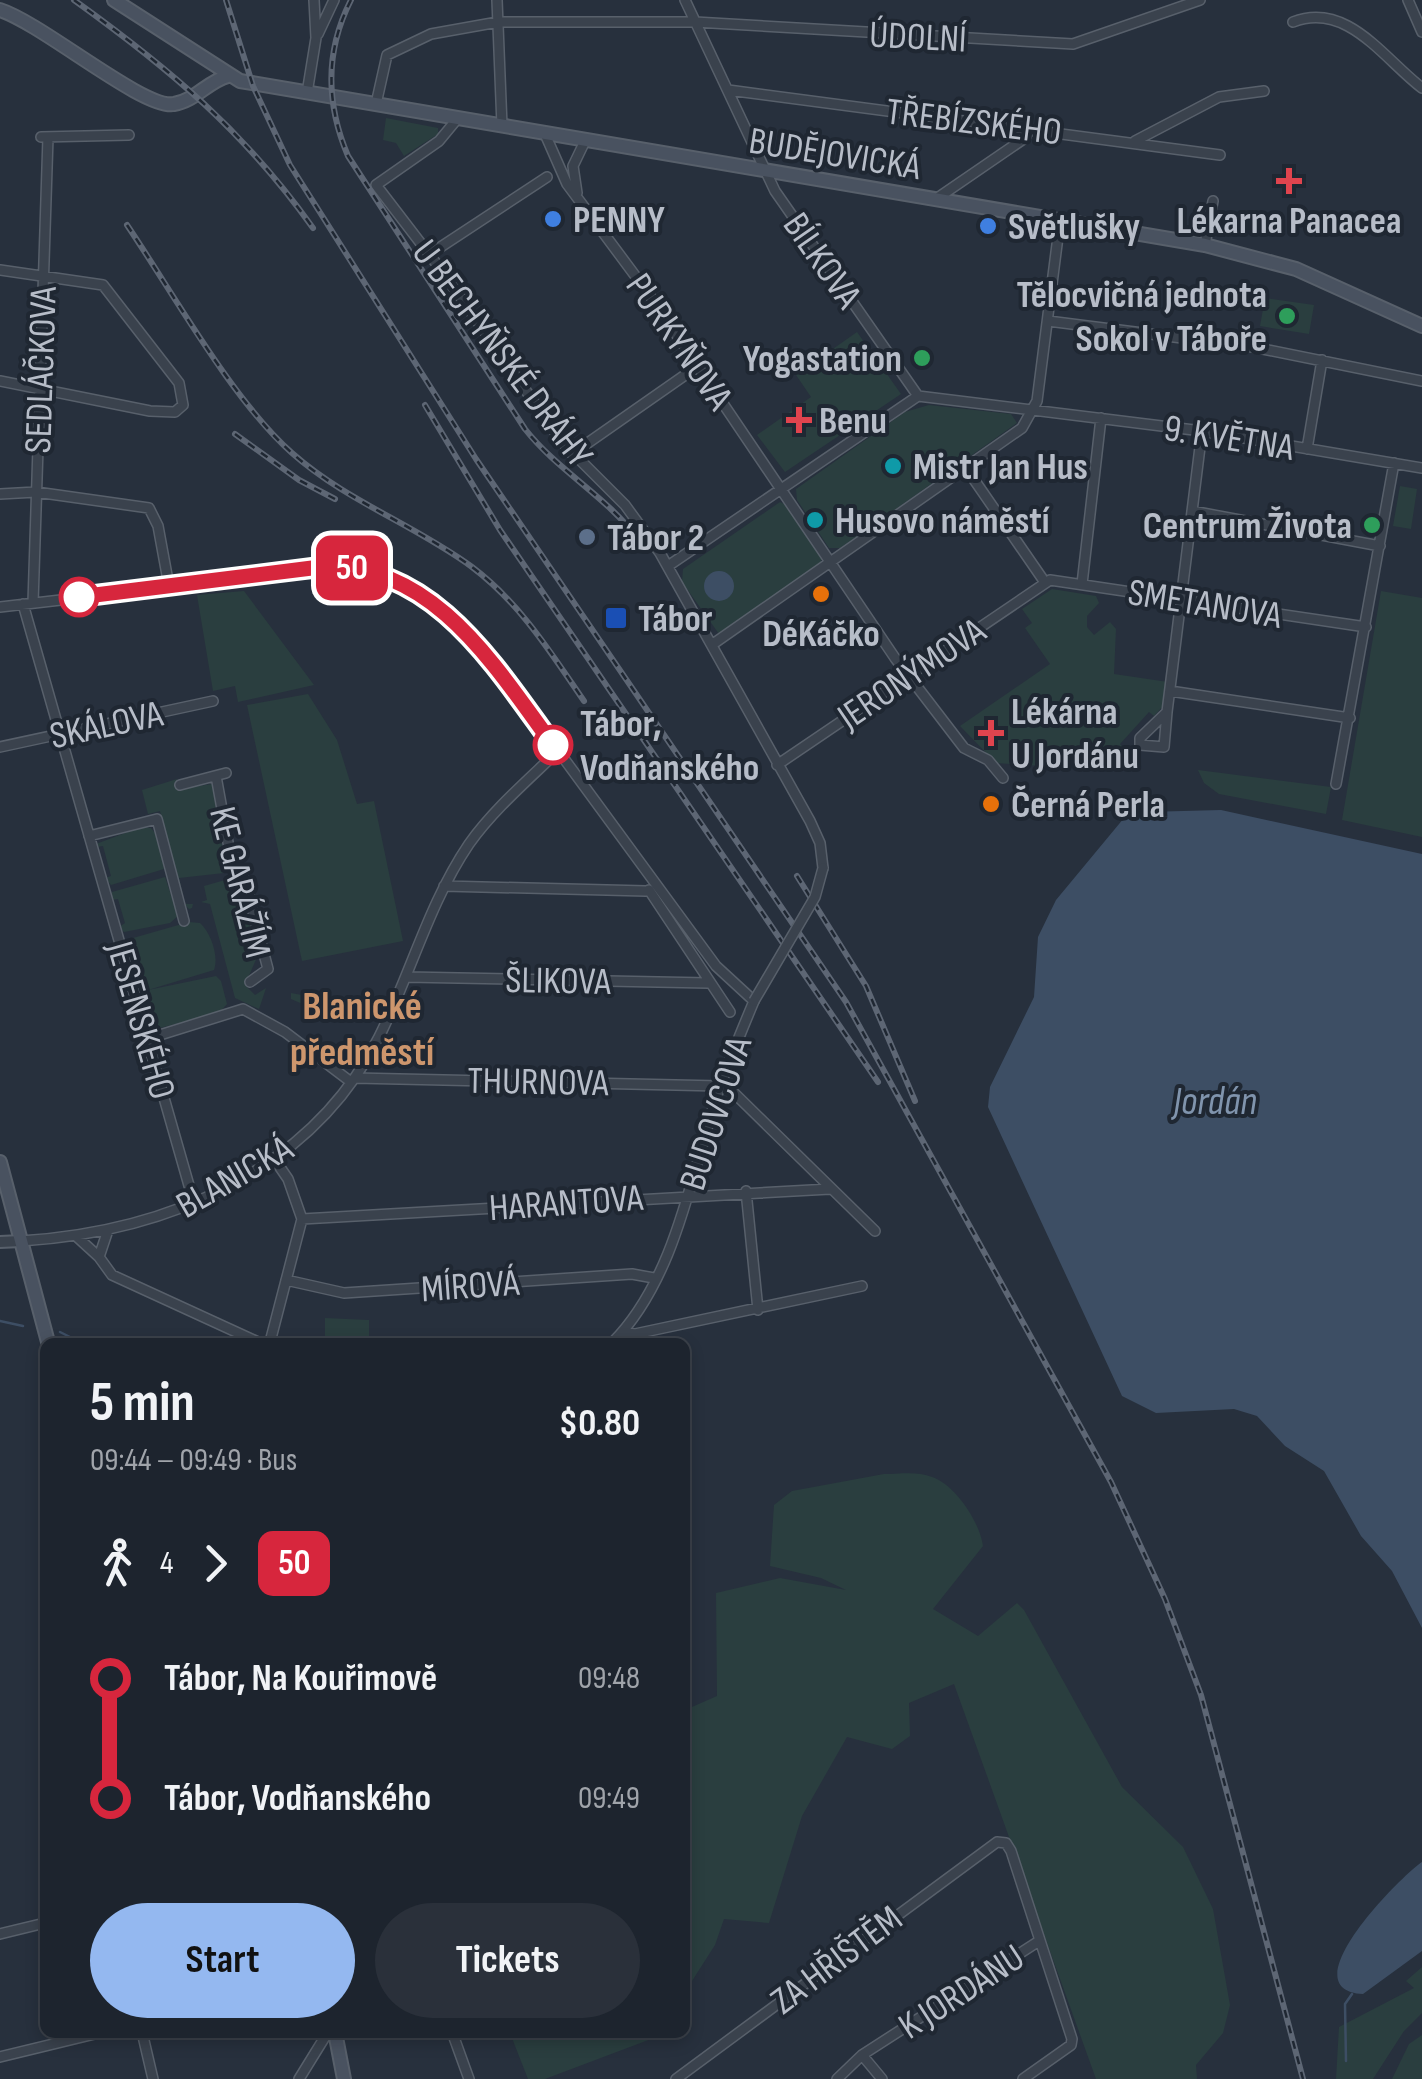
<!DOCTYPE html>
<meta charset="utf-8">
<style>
:root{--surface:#1d242e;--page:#2a303a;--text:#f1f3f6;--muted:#a0a4aa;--line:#3b414a;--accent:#94b8f0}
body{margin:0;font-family:"Sofia Sans Condensed",sans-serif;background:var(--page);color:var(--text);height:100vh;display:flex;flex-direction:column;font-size:38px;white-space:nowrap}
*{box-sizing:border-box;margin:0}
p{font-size:32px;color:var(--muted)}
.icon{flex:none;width:55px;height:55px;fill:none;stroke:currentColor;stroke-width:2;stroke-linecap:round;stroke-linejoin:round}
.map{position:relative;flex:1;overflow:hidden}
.sheet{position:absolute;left:40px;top:1338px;width:650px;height:700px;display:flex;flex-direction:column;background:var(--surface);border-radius:15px;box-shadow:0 5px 15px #0003,0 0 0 2px var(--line)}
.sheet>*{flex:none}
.badge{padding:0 20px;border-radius:15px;font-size:35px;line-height:65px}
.map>.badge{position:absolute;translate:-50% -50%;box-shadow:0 0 0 5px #fff}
.legs{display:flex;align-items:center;gap:15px;height:110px;padding:0 50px;font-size:32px}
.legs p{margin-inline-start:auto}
.headline{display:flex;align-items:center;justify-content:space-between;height:170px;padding:0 50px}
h1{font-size:55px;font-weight:700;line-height:75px}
.primary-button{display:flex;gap:20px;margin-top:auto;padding:20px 50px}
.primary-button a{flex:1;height:115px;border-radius:60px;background:var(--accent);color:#111;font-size:40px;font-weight:700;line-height:115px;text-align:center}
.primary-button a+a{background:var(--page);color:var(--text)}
ul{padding:0 50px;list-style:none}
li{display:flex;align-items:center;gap:35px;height:120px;font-size:38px}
li i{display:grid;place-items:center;width:15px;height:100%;margin:0 12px;background:currentColor}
li i::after{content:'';width:25px;height:25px;margin:-12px;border:8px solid;border-radius:50%;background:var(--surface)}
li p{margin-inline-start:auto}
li:first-child i{background:linear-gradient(#0000 50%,currentColor 0)}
li:last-child i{background:linear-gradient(currentColor 50%,#0000 0)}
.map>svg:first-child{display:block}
.green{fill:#2a3e3f}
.water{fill:#3d4e64}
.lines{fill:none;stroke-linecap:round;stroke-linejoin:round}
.stream{stroke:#3d4e64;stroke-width:2.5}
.minor-casing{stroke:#58606b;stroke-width:12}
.tertiary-casing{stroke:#58606b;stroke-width:14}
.secondary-casing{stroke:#58606b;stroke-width:16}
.minor{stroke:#3a424d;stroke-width:9}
.tertiary{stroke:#3a424d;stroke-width:10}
.secondary{stroke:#495260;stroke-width:12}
.rail-casing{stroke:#5d6674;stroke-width:6}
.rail{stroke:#1f2732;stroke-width:2.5;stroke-dasharray:8;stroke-linecap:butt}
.minor-bridge-casing{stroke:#58606b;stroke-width:12;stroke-linecap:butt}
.minor-bridge{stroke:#3a424d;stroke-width:9}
.line-1-casing{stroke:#fff;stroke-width:22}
.line-1{stroke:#d7263d;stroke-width:15}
.health-dot{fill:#e0444e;stroke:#1f2732;stroke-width:4}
.shop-dot{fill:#3f7fe0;stroke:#1f2732;stroke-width:4}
.leisure-dot{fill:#2e9e5b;stroke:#1f2732;stroke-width:4}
.culture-dot{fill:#0f9aa8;stroke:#1f2732;stroke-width:4}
.service-dot{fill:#5c6f8a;stroke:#1f2732;stroke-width:4}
.food-dot{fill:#e8710a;stroke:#1f2732;stroke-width:4}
.stop-1-dot{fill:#fff;stroke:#d7263d;stroke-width:5}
.transit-dot{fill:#1a4fb4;stroke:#1f2732;stroke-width:4}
.labels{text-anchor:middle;stroke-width:8;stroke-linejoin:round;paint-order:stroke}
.street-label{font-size:38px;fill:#b7bdc8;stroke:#1f2732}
.poi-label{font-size:38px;font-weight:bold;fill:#b7bdc8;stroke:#1f2732;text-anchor:start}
.stop-label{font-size:38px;font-weight:bold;fill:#b7bdc8;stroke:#1f2732;text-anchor:start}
.neighbourhood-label{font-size:40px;font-weight:bold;fill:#cd966d;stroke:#1f2732}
.water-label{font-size:40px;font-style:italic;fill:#8094ad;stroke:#1f2732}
</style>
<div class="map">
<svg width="1422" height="2079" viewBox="0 0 1422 2079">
<rect width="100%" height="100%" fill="#27303d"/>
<!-- green -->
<path class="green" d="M386,118l52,10v6l-34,22 -8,-13 -13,-3z
M1265,298l49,7 -5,29 -49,-8z
M857,332l44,62 -116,78 -28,-37 54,-38 -15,-22z
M929,405l82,9 6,9 -155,110 -22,15h-11l-32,-48 -1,-11 109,-77z
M1400,486l17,3 -6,40 -18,-3z
M780,502l8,4 33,52v7l-102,69 -37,-52 1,-13z
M1052,589l44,7 3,7 -12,13v11l7,8 16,-13 6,7 -2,45 54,8 -4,23 -10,11 -5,-4 -29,32 5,6 -2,10 -64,-3 -1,10 -62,-4 -36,-37 90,-62 -25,-36 7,-5 -10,-14z
M244,591l70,94 -76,17 -3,-16 -22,5 -16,-96z
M1381,591l41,7v239l-80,-17z
M308,694l29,46 20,64 17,-3 29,140 -101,20 -55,-256z
M1198,770l133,17 -5,27 -107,-20 -15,-11z
M177,779l3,10 32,-5 13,80 -1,9 -45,5 6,26h8l-1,4 -3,1 -5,-5 -24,-93 -12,3 -6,-24z
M141,827l10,1 8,10 5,31 -53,16 -6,-7 6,-2 -8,-30 -7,1v-3z
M165,877l13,39 -8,7 -46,9 -5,-5 6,-4 -7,-24 -7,1 1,-8z
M232,878l7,3 19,74 -13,30 10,10 11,-7 -7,21 -24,-11 -25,-94 -9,-2 6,-2 -3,-14z
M189,922l11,1c11,10 19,33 14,47l-66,20 68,-14 5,5 6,23 -8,9 -67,17 -5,-7 6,-2 -18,-67 -10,-7 8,-9z
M291,993l86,16 -4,11 -47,-6 -35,-15z
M325,1318l44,2v18l-44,-1z
M884,1474c15,0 34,-3 48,3 24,8 48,46 51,69l-50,63 45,27 39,-33 7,7 98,177 61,60 30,62 17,96 -7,28 -27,32 1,14h-101l-142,-395 -45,19 1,33 -18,13 -45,-12 -45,79 -33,107 -45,-4 -9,26 -30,47v-282l32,-14 -1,-103 64,-15 66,12 -25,-12 -51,-12 4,-61 18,-14z
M1422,1967v46l-18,18 -31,48h-37l3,-52 75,-39 -8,-7z
M658,2033l1,3 -114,43h-17l-18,-46z
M1422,2035v44h-30l17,-35z"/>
<!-- water -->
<path class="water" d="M704 586a15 15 0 1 1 30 0a15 15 0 1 1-30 0Z
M1221,810l201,44v774l-30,-57 -31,-35 -37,-65 -39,-25 -28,-30 -23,-7 -78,4 -34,-17 -134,-289 2,-20 44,-90 4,-60 18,-37 68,-82 21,-6z
M1422,1862v89l-59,43c-76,-4 39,-119 59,-132z"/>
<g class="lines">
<!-- stream -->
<path class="stream" d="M0,1321l23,5
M60,1332l20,10
M1346,2061l-1,-57 7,-10"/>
<!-- minor casing -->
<g class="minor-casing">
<path id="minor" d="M497,0l5,126
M685,0l90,191 143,205
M1408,0l14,32
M1293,22c54,-21 90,36 129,66
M318,34l16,-34
M728,90l492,65
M307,93l9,-55 -2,-38
M376,104l11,-49 44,-21 67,-12h197l378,22 127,-44
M458,118l-19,23 -63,44 66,86 120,171 63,63 35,48 150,268 10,22 3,25
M545,134l22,50 84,113 244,361 69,90 24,12 15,18
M41,137l88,-2
M1135,141l84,-44 45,-6
M577,193l-4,-27 12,-25
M936,199l89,-61 5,-10
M1205,245l8,-44
M430,254l117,-77
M0,270l103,15 76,98 4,22 -8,7 -25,-1 -150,-30
M1048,321l205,26 169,34
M1307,449l15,-89
M572,454l126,-88
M966,468l78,113
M0,494l36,-2 113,16 9,18 11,60
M1192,511l188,35
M668,566l250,-170 284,35 220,37
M1082,584l19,-166
M33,603l15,-466
M23,604l171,599
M0,607l346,-40c58,6 105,47 142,88l228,311 38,35c-13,31 -26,62 -37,94 -26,81 -42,184 -104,247
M713,644l309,-216 15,-27 23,-180
M1170,691l180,27
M1167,712l35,-281
M1167,712l-3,35 -24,-2v-7z
M0,747l213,-46
M777,765l273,-185 316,47
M216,776l17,94 11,8 24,91 -18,13
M1336,784l58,-321
M180,785l46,-12
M89,836l68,-17 27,102
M444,886l202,5
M649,890l81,122
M407,977l301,6
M147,1039l96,-30 42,23 66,50
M355,1078l365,8 10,3 145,142
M746,1191l12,119
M302,1219l528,-30
M108,1230l-9,27 13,18 146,67
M76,1236l23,21
M21,1241c145,-9 290,-69 358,-204 32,-64 50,-134 90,-193 24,-34 59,-64 89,-93
M286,1280l58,13 288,-19 22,4
M623,1332l12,2 227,-48
M270,1342l32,-123 -14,-40 -13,-19
M0,1934l45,-11
M142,2032l11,47
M452,2032l17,47
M862,2055l20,24
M0,2057l103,-25
M299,2079l29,-47
M676,2079l321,-237 9,1 5,8 61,188 -1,6 -48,34
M837,2079l25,-24 177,-114"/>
</g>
<!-- tertiary casing -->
<g class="tertiary-casing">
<path id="tertiary" d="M0,1242l21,-1"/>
</g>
<!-- secondary casing -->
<g class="secondary-casing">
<path id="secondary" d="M114,0l126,81 965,164 91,24 126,57
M0,10c43,14 144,100 174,94 21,-3 34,-23 54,-28
M0,1162l48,180
M335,2032l9,47"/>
</g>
<!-- minor -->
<use href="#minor" class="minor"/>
<!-- tertiary -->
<use href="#tertiary" class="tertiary"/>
<!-- secondary -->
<use href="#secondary" class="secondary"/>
<!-- rail casing -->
<g class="rail-casing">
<path id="rail" d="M74,0c96,69 170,131 239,228
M226,0l27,86 37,79 186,294 370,543 265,480 54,117 36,96 102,384
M351,0c-26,51 -25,104 -3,156l177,273c33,42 81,67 113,110
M127,225c46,68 106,176 165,228 54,48 123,72 180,114 48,36 79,86 112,134
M425,405l75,125 378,552
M235,434l64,46 36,19
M797,876l69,110 49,115"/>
</g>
<!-- rail -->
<use href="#rail" class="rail"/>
<!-- minor-bridge casing -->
<g class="minor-bridge-casing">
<path id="minor-bridge" d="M754,1001l61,-104 8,-29"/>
</g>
<!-- minor-bridge -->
<use href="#minor-bridge" class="minor-bridge"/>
</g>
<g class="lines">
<!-- line-1 casing -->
<g class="line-1-casing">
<path id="line-1" d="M79,597l241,-30c112,-6 175,99 233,178"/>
</g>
<!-- line-1 -->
<use href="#line-1" class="line-1"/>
</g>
<!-- markers -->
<g class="health-dot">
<path d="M1284 166h10v10h10v10h-10v10h-10v-10h-10v-10h10z"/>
<path d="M794 405h10v10h10v10h-10v10h-10v-10h-10v-10h10z"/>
<path d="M986 718h10v10h10v10h-10v10h-10v-10h-10v-10h10z"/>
</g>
<g class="shop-dot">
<circle cx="553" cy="219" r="10"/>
<circle cx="988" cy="226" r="10"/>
</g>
<g class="leisure-dot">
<circle cx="1287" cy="316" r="10"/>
<circle cx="922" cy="358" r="10"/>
<circle cx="1372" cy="525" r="10"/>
</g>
<g class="culture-dot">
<circle cx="893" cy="466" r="10"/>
<circle cx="815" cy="520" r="10"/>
</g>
<circle class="service-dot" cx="587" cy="537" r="10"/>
<g class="food-dot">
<circle cx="821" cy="594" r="10"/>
<circle cx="991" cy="804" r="10"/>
</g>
<g class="stop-1-dot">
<circle cx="79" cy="597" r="18"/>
<circle cx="553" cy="745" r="18"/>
</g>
<rect class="transit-dot" x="604" y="606" width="24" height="24" rx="5"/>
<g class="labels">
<!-- street labels -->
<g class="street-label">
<text transform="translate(918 36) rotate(3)" y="13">ÚDOLNÍ</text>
<text transform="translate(974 121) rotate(7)" y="13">TŘEBÍZSKÉHO</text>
<text transform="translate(835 153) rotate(9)" y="13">BUDĚJOVICKÁ</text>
<text transform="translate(823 260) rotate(55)" y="13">BÍLKOVA</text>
<text transform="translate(680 341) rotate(55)" y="13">PURKYŇOVA</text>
<text transform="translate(503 353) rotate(53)" y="13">U BECHYŇSKÉ DRÁHY</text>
<text transform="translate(40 370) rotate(-88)" y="13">SEDLÁČKOVA</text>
<text transform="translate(1229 437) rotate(9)" y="13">9. KVĚTNA</text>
<text transform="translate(1205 603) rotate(9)" y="13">SMETANOVA</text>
<text transform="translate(911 673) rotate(-34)" y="13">JERONÝMOVA</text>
<text transform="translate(106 724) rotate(-12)" y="13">SKÁLOVA</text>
<text transform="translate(241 882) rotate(76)" y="13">KE GARÁŽÍM</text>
<text transform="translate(558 980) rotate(1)" y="13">ŠLIKOVA</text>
<text transform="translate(142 1020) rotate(74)" y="13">JESENSKÉHO</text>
<text transform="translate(538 1081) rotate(1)" y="13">THURNOVA</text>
<text transform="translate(715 1113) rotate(-72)" y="13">BUDOVCOVA</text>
<text transform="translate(234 1176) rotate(-30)" y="13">BLANICKÁ</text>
<text transform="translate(566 1202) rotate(-4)" y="13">HARANTOVA</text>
<text transform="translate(470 1285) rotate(-4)" y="13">MÍROVÁ</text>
<text transform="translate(836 1959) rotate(-37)" y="13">ZA HŘIŠTĚM</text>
<text transform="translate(961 1991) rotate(-33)" y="13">K JORDÁNU</text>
</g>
<!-- poi labels -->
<g class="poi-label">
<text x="573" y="232">PENNY</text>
<text x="1289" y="233" text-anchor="middle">Lékarna Panacea</text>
<text x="1008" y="239">Světlušky</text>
<text x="1267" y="307" text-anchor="end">Tělocvičná jednota<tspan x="1267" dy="44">Sokol v Táboře</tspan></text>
<text x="902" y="371" text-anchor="end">Yogastation</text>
<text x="819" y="433">Benu</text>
<text x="913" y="479">Mistr Jan Hus</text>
<text x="835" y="533">Husovo náměstí</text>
<text x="1352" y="538" text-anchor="end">Centrum Života</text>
<text x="607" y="550">Tábor 2</text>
<text x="638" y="631">Tábor</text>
<text x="821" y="646" text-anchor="middle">DéKáčko</text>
<text x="1011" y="724">Lékárna<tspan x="1011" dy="44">U Jordánu</tspan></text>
<text x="1011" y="817">Černá Perla</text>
</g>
<!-- stop labels -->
<g class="stop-label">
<text x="580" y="736">Tábor,<tspan x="580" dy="44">Vodňanského</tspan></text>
</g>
<!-- neighbourhood labels -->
<g class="neighbourhood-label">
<text x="362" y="1019">Blanické<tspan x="362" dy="46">předměstí</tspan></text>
</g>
<!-- water labels -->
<g class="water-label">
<text x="1215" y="1114">Jordán</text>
</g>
</g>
</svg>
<b class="badge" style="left:352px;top:568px;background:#d7263d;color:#fff">50</b>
<section class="sheet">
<div class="headline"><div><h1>5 min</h1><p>09:44 – 09:49 · Bus</p></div><b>$0.80</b></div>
<div class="legs"><svg class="icon" aria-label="walk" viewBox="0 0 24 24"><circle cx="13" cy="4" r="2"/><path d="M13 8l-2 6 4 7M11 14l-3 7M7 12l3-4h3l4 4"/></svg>4<svg class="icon" aria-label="forward" viewBox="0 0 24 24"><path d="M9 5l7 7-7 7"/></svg><b class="badge" style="background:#d7263d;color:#fff">50</b></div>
<ul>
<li><i style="color:#d7263d"></i><b>Tábor, Na Kouřimově</b><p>09:48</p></li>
<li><i style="color:#d7263d"></i><b>Tábor, Vodňanského</b><p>09:49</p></li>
</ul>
<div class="primary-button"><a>Start</a><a>Tickets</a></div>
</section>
</div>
